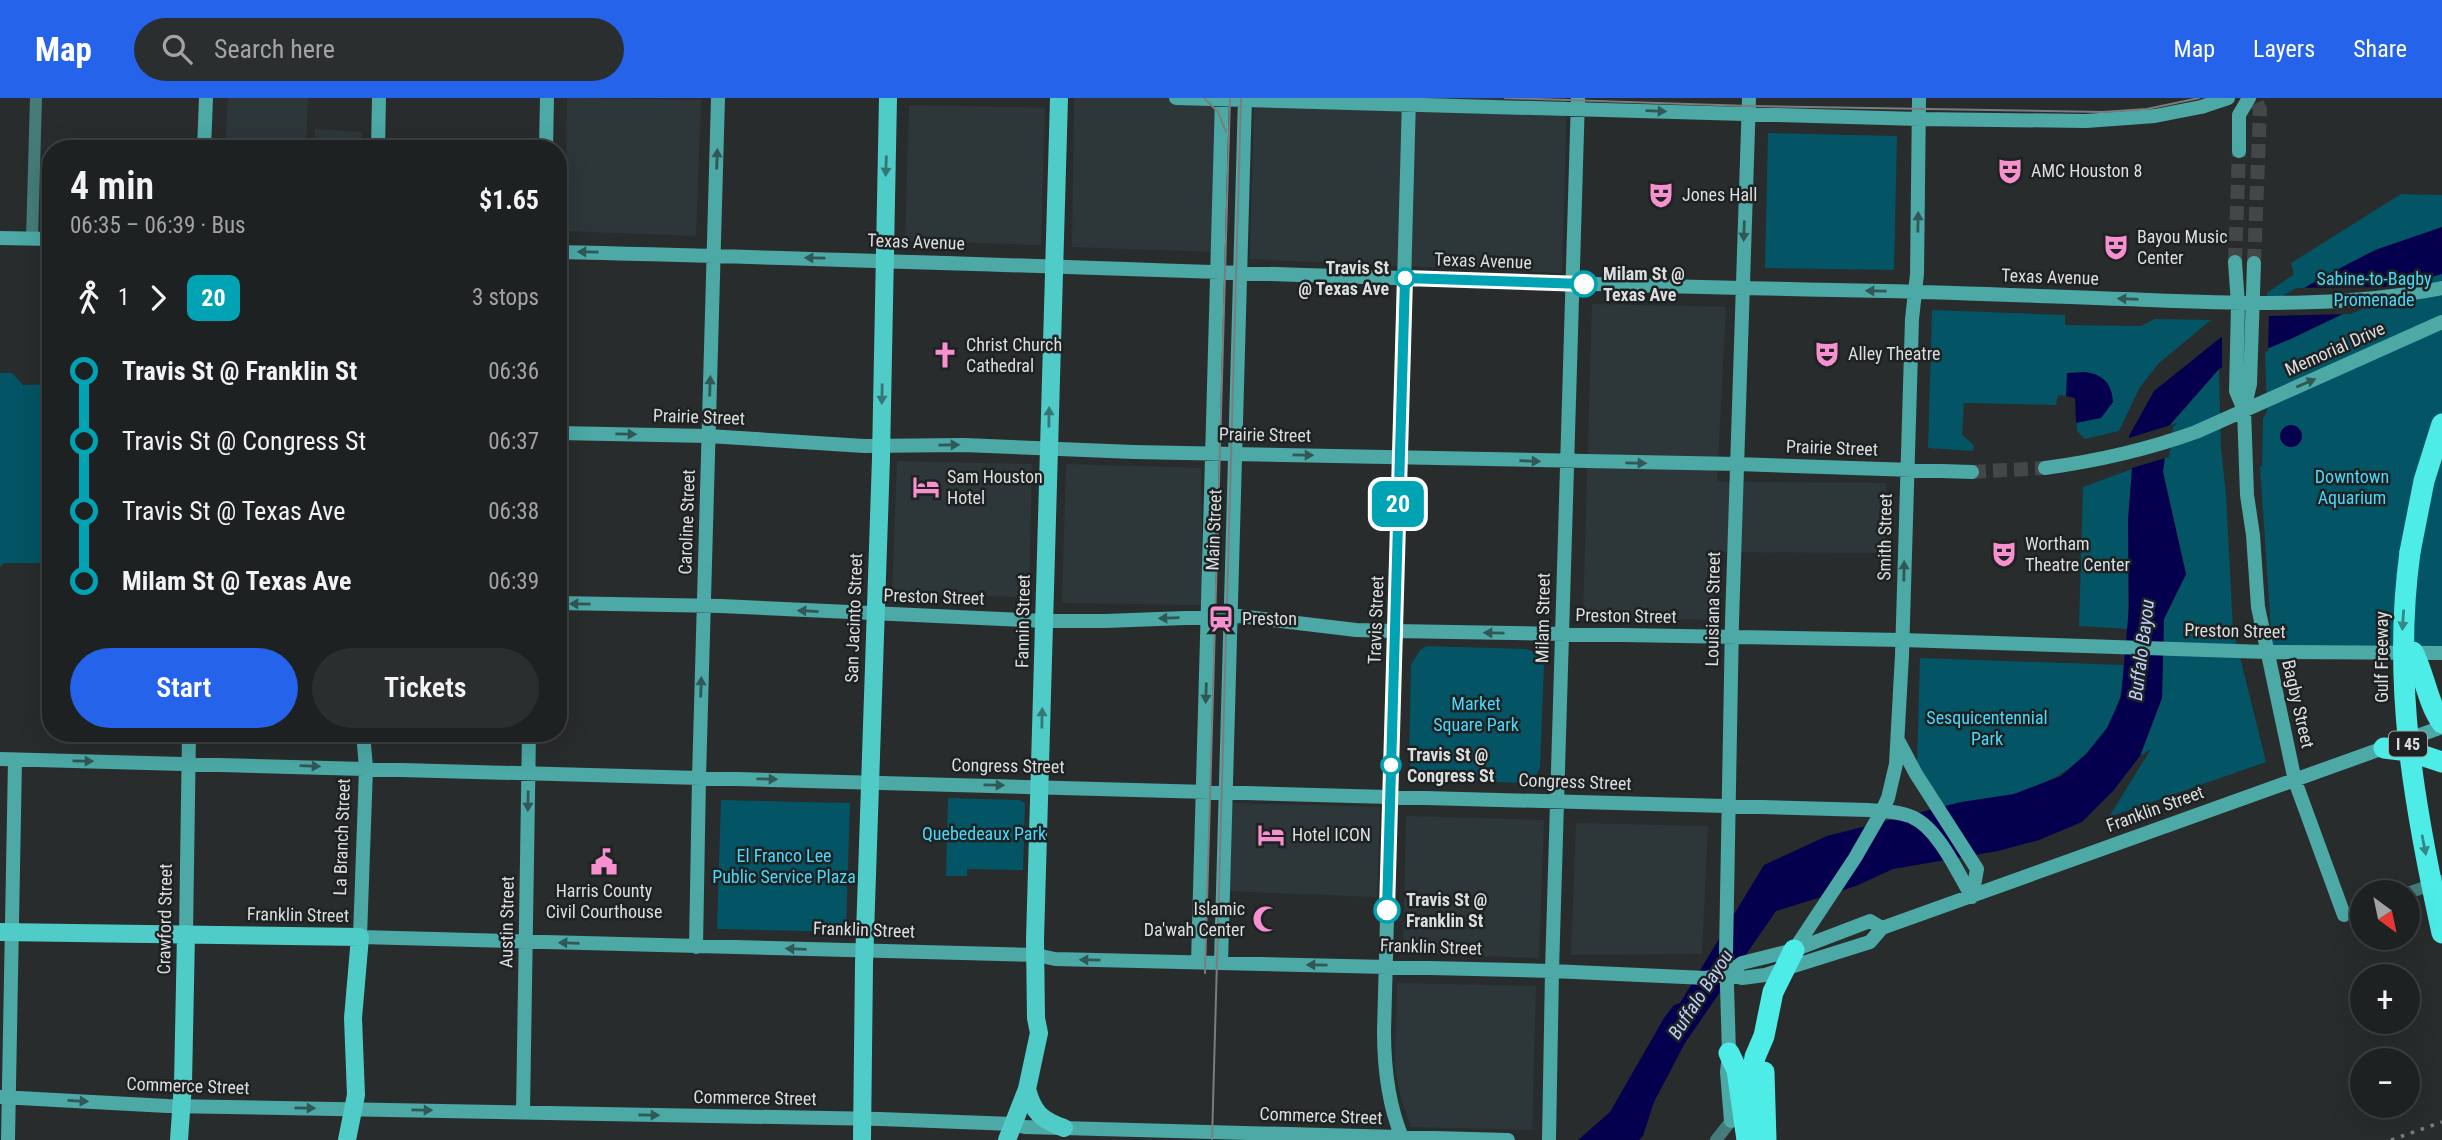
<!DOCTYPE html>
<meta charset="utf-8">
<style>
:root{--surface:#1e2122;--page:#2b2e2f;--text:#f1f3f6;--muted:#a1a3a5;--line:#3c3e40;--accent:#2563eb}
body{margin:0;font-family:"Roboto Condensed",sans-serif;background:var(--page);color:var(--text);height:100vh;display:flex;flex-direction:column;font-size:26px;white-space:nowrap}
*{box-sizing:border-box;margin:0}
p{font-size:23px;color:var(--muted)}
.icon{flex:none;width:38px;height:38px;fill:none;stroke:currentColor;stroke-width:2;stroke-linecap:round;stroke-linejoin:round}
.map{position:relative;flex:1;overflow:hidden}
.side{position:absolute;left:42px;top:42px;width:525px;height:602px;display:flex;flex-direction:column;background:var(--surface);border-radius:28px;box-shadow:0 7px 28px #0002,0 0 0 2px var(--line)}
.side>*{flex:none}
.badge{padding:0 14px;border-radius:10px;font-size:24px;line-height:46px}
.needle{width:46px;rotate:147deg}
.fabs{position:absolute;left:2350px;top:782px;display:grid;gap:14px}
.fabs a{display:grid;place-items:center;width:70px;height:70px;border-radius:50%;background:var(--surface);box-shadow:0 7px 28px #0002,0 0 0 2px var(--line);font-size:35px}
.map>.badge{position:absolute;translate:-50% -50%;box-shadow:0 0 0 4px #fff}
.legs{display:flex;align-items:center;gap:10px;height:77px;padding:0 28px;font-size:23px}
.legs p{margin-inline-start:auto}
.summary{display:flex;align-items:center;justify-content:space-between;height:119px;padding:0 28px}
h1{font-size:38px;font-weight:600;line-height:52px}
.action{display:flex;gap:14px;margin-top:auto;padding:14px 28px}
.action a{flex:1;height:80px;border-radius:42px;background:var(--accent);color:#fff;font-size:28px;font-weight:600;line-height:80px;text-align:center}
.action a+a{background:var(--page);color:var(--text)}
ul{padding:0 28px;list-style:none}
li{display:flex;align-items:center;gap:24px;height:70px;font-size:26px}
li i{display:grid;place-items:center;width:10px;height:100%;margin:0 9px;background:currentColor}
li i::after{content:'';width:18px;height:18px;margin:-9px;border:5px solid;border-radius:50%;background:var(--surface)}
li p{margin-inline-start:auto}
li:first-child i{background:linear-gradient(#0000 50%,currentColor 0)}
li:last-child i{background:linear-gradient(currentColor 50%,#0000 0)}
header{display:flex;align-items:center;gap:42px;box-sizing:border-box;height:98px;padding:0 35px;background:var(--accent);color:#fff}
header strong{font-size:33px}
nav{display:flex;gap:38px;margin-inline-start:auto;font-size:24px}
.search{width:490px;height:63px;background:var(--page);display:flex;align-items:center;gap:18px;box-sizing:border-box;padding:0 24px;border-radius:38px;color:var(--muted);font-size:26px}
.map>svg:first-child{display:block}
.built{fill:#2d373a}
.green{fill:#035464}
.water{fill:#05004e}
.pier{fill:#282c2d}
.lines{fill:none;stroke-linecap:round;stroke-linejoin:round}
.secondary-tunnel{stroke:#434748;stroke-width:14;stroke-dasharray:14 7;stroke-linecap:butt}
.street{stroke:#457c79;stroke-width:12}
.secondary{stroke:#4ca9a6;stroke-width:14}
.primary{stroke:#4fccc8;stroke-width:18}
.highway{stroke:#4eece7;stroke-width:21}
.tram{stroke:#7a7d7e;stroke-width:2}
.rail{stroke:#7a7d7e;stroke-width:3.5;stroke-dasharray:3.5 7;stroke-linecap:butt}
.highway-bridge{stroke:#4eece7;stroke-width:21}
.oneway{fill:#305857}
.oneway2{fill:#367776}
.oneway3{fill:#368785}
.line-1-casing{stroke:#fff;stroke-width:16}
.line-1{stroke:#00a3b4;stroke-width:10}
.stop-1-dot{fill:#fff;stroke:#00a3b4;stroke-width:3.5}
.labels{text-anchor:middle;stroke-width:5;stroke-linejoin:round;paint-order:stroke}
.shield{fill:#1e2223;stroke:#a3a6a7;stroke-width:2}
.shield-label{font-size:16px;font-weight:bold;fill:#dcdedf}
.poi-label{font-size:18px;fill:#dcdedf;stroke:#1e2223;text-anchor:start}
.street-label{font-size:18px;fill:#dcdedf;stroke:#1e2223}
.stop-label{font-size:18px;font-weight:bold;fill:#dcdedf;stroke:#1e2223;text-anchor:start}
.park-label{font-size:18px;fill:#49d8fa;stroke:#1e2223}
.water-label{font-size:19px;font-style:italic;fill:#bfd0fc;stroke:#1e2223}
</style>
<header>
<strong>Map</strong>
<div class="search"><svg class="icon" aria-label="search" viewBox="0 0 24 24"><circle cx="10" cy="10" r="6"/><path d="M15 15l6 6"/></svg>Search here</div>
<nav><a>Map</a><a>Layers</a><a>Share</a></nav>
</header>
<div class="map">
<svg width="2442" height="1042" viewBox="0 0 2442 1042">
<rect width="100%" height="100%" fill="#282c2d"/>
<!-- built -->
<path class="built" d="M228,0h80l-2,51h-81z
M567,0l134,2 -5,136 -131,-5z
M1074,0h144l-5,154 -141,-5z
M1254,0h313l-5,175 -312,-14z
M909,7l136,3 -4,137 -136,-4z
M315,31l47,3v17h-47z
M1592,206l134,3 -9,175 169,1 -1,70 -169,-1v68l-133,-3z
M897,363l135,3 -3,133 -137,-3z
M1066,366l135,4 2,137 -141,-2z
M1229,705l151,4 -3,90 -150,-6z
M1406,718l138,4 -5,138 -136,-5z
M1576,725l132,3 -6,128 -131,1z
M1397,885l139,3 -4,144 -121,-3 -10,-28 -6,-31z"/>
<!-- green -->
<path class="green" d="M1768,35l129,3 -3,134 -129,-2z
M2401,96l41,1v454l-170,-3 -12,-179 2,-1 1,-47 4,-8 -2,-62 2,-56 27,-19 -3,-11z
M1932,212l133,5v10l76,1 14,-7 56,1 -53,44 -18,23 -21,44 -34,8 -8,-8 -2,-34 -17,-2 -2,10 -92,-2 -2,32 12,10 -1,6 -45,-3z
M2219,271l2,79 5,47 7,134 33,133 -157,55 42,-68 -11,7 22,-58 2,-79 22,-45 -23,-102 6,-46z
M0,275h12l11,12 28,-1 -1,179h-46l-4,4z
M2132,371l-4,52v108l-49,-3 4,-139z
M1427,548l98,3c10,3 16,5 19,15l-4,104 -4,8 -16,7 -97,-4 -9,-3 -5,-15 2,-96 9,-15z
M1920,560l204,7c-1,10 -1,22 -4,32 -13,50 -58,84 -105,97 -24,7 -50,7 -74,13l-24,-44z
M948,700l72,2 5,3 -2,67 -56,-1v7h-21z
M721,702l129,3 -4,129 -129,-3z"/>
<!-- water -->
<path class="water" d="M2442,129v47l-39,11 -110,53 -74,31 -50,57 -6,46 23,102 -22,45 -2,79 -22,58 -27,35 -31,31 -43,18 -41,11 -105,18 -37,17 -80,25 -91,132 -31,59 -11,34 -4,4h-61l32,-28 54,-94 10,-13 6,-2 84,-138 63,-29 134,-34 53,-8 47,-18 25,-22 21,-26 14,-31 8,-90 -1,-86 4,-52 -3,-33 25,-45 66,-53 101,-60 54,-28z
M2086,274c18,3 26,12 27,30l-12,16 -25,5 -1,-25 -9,-2 1,-23z
M2280 338a11 11 0 1 1 22 0a11 11 0 1 1-22 0Z"/>
<!-- pier -->
<path class="pier" d="M2427,184l-22,6 -54,26 -82,2 -1,35 -46,20v-38l74,-45 96,-1z
M2177,325l-4,4 -4,30 -40,12 -3,-30z"/>
<g class="lines">
<!-- secondary-tunnel -->
<path class="secondary-tunnel" d="M2235,164l4,-111
M2254,165l6,-153 -5,-12
M1972,374l73,-4"/>
<!-- street -->
<path class="street" d="M32,141l4,-141
M2408,795l34,-12
M2344,817l18,-6
M1716,1042l15,-19"/>
<!-- secondary -->
<path class="secondary" d="M1176,0l743,21 167,2 69,-5 46,-9 27,-9
M204,51l2,-51
M378,51l1,-51
M546,51l1,-51
M2239,53v-36l10,-17
M0,140l51,1
M558,154c442,10 884,31 1326,39 89,2 177,6 265,9 99,4 196,7 293,-12
M2235,164l3,42 -2,87 8,19
M2254,165l-4,121 -6,26 3,85 6,40 5,72 37,174 49,134
M558,335l150,3 156,10 100,-1 170,7 603,12 235,8
M2045,370c52,-7 101,-18 151,-36l246,-110
M558,505l163,3 323,15h61l134,-5 117,14 39,1 507,9 364,12 176,1
M363,635l3,35 -6,169 676,18 19,4 497,12 154,7 21,-4 15,-11 52,-13 76,-29 12,7
M1899,644l17,32 61,95 -5,28
M0,661l1868,51c14,1 31,1 44,7 26,11 46,56 60,80
M186,836l3,-201
M696,849l3,-169 19,-680
M1794,852l61,-92 27,-47 6,-13 8,-34 6,-109 10,-336 5,-45 2,-176
M1198,864l24,-864
M1221,865l24,-865
M1727,876l15,4 23,-3 105,-33 12,-14 560,-201
M0,999l167,9 713,13 133,5 12,3 483,13
M523,1014l6,-379
M1731,1023l-4,-49 2,-19 -3,-100 6,-331 17,-524
M8,1042l7,-380
M1403,1042c-15,-35 -19,-71 -19,-109l25,-933
M1549,1042l3,-169 26,-873"/>
<!-- primary -->
<path class="primary" d="M0,834l360,5 -7,81 3,77 -9,45
M1027,991c6,23 14,31 37,39
M179,1042l4,-56 3,-150
M862,1042l2,-176 17,-506 7,-360
M1007,1042l20,-51 12,-56 -3,-15 -1,-78 24,-842"/>
<!-- highway -->
<path class="highway" d="M2410,454l14,-71 18,-57
M2413,554c12,23 14,50 29,71
M2384,650l25,3 33,11
M1729,955l8,17 10,70
M1764,974l2,68
M1745,1020l10,-61 9,-21 9,-44 21,-42"/>
<!-- tram -->
<path class="tram" d="M1204,0l14,14 8,20
M1505,0l244,8 354,6 44,-3 52,-11
M1205,875l25,-875
M1212,1042l29,-1042"/>
<!-- rail -->
<path class="rail" d="M2391,1042l51,-18"/>
<!-- highway-bridge -->
<path class="highway-bridge" d="M2410,454c-18,130 4,254 32,381"/>
</g>
<!-- one-way arrows -->
<defs><path id="oneway-solid" d="M-6-.8H1V-3.2L6.5 0L1 3.2V.8H-6Z" transform="scale(1.75)"/></defs>
<g class="oneway">
<use href="#oneway-solid" transform="translate(1656 13) rotate(2)"/>
<use href="#oneway-solid" transform="translate(717 61) rotate(-88)"/>
<use href="#oneway-solid" transform="translate(1918 124) rotate(-89)"/>
<use href="#oneway-solid" transform="translate(1744 133) rotate(92)"/>
<use href="#oneway-solid" transform="translate(588 154) rotate(-179)"/>
<use href="#oneway-solid" transform="translate(815 160) rotate(-179)"/>
<use href="#oneway-solid" transform="translate(1876 193) rotate(-179)"/>
<use href="#oneway-solid" transform="translate(2128 201) rotate(-178)"/>
<use href="#oneway-solid" transform="translate(2306 285) rotate(-23)"/>
<use href="#oneway-solid" transform="translate(710 288) rotate(-88)"/>
<use href="#oneway-solid" transform="translate(626 336) rotate(1)"/>
<use href="#oneway-solid" transform="translate(949 347) rotate(-1)"/>
<use href="#oneway-solid" transform="translate(1303 357) rotate(1)"/>
<use href="#oneway-solid" transform="translate(1530 363) rotate(2)"/>
<use href="#oneway-solid" transform="translate(1636 365) rotate(1)"/>
<use href="#oneway-solid" transform="translate(1904 473) rotate(-89)"/>
<use href="#oneway-solid" transform="translate(580 506) rotate(-179)"/>
<use href="#oneway-solid" transform="translate(808 513) rotate(-177)"/>
<use href="#oneway-solid" transform="translate(1169 520) rotate(178)"/>
<use href="#oneway-solid" transform="translate(1494 535) rotate(-179)"/>
<use href="#oneway-solid" transform="translate(701 589) rotate(-88)"/>
<use href="#oneway-solid" transform="translate(1206 595) rotate(92)"/>
<use href="#oneway-solid" transform="translate(83 663) rotate(1)"/>
<use href="#oneway-solid" transform="translate(310 668) rotate(2)"/>
<use href="#oneway-solid" transform="translate(767 681) rotate(1)"/>
<use href="#oneway-solid" transform="translate(994 687) rotate(1)"/>
<use href="#oneway-solid" transform="translate(528 703) rotate(91)"/>
<use href="#oneway-solid" transform="translate(569 845) rotate(-178)"/>
<use href="#oneway-solid" transform="translate(796 851) rotate(-178)"/>
<use href="#oneway-solid" transform="translate(1090 862) rotate(-179)"/>
<use href="#oneway-solid" transform="translate(1317 867) rotate(-179)"/>
<use href="#oneway-solid" transform="translate(78 1003) rotate(3)"/>
<use href="#oneway-solid" transform="translate(305 1010) rotate(1)"/>
<use href="#oneway-solid" transform="translate(422 1012) rotate(1)"/>
<use href="#oneway-solid" transform="translate(649 1017) rotate(1)"/>
</g>
<g class="oneway2">
<use href="#oneway-solid" transform="translate(886 68) rotate(92)"/>
<use href="#oneway-solid" transform="translate(882 296) rotate(91)"/>
<use href="#oneway-solid" transform="translate(1049 319) rotate(-89)"/>
<use href="#oneway-solid" transform="translate(1042 620) rotate(-89)"/>
</g>
<g class="oneway3">
<use href="#oneway-solid" transform="translate(2403 522) rotate(94)"/>
<use href="#oneway-solid" transform="translate(2424 747) rotate(79)"/>
</g>
<g class="lines">
<!-- line-1 casing -->
<g class="line-1-casing">
<path id="line-1" d="M1387,812l18,-632 179,6"/>
</g>
<!-- line-1 -->
<use href="#line-1" class="line-1"/>
</g>
<!-- icons -->
<defs>
<g id="theatre-bare" transform="scale(2.1)"><path d="M-5-5.5Q0-4 5-5.5V0Q5 5 0 6Q-5 5-5 0ZM-3.3-2.5H-1v1.5H-3.3ZM1-2.5H3.3v1.5H1ZM-2.8 1Q0 5.5 2.8 1Z" fill="#f790ce" stroke="#1e2223" stroke-width="2.5" paint-order="stroke"/></g>
<g id="church-bare" transform="scale(2.1)"><path d="M-1.2-6h2.4v3.5h3.3v2.4h-3.3V6h-2.4V-.1h-3.3v-2.4h3.3Z" fill="#f790ce" stroke="#1e2223" stroke-width="2.5" paint-order="stroke"/></g>
<g id="hotel-bare" transform="scale(2.1)"><path d="M-6-4.5h1.5V1H6V5H4.5V3h-9V5H-6ZM-4 0a1.8 1.8 0 1 1 3.6 0ZM.5 0V-2.5h3Q6-2.5 6 0Z" fill="#f790ce" stroke="#1e2223" stroke-width="2.5" paint-order="stroke"/></g>
<g id="station-bare" transform="scale(2.1)"><path d="M-3-6H3Q5-6 5-4V2Q5 4 3 4L4.5 6H3L1.5 4h-3L-3 6H-4.5L-3 4Q-5 4-5 2V-4Q-5-6-3-6ZM-3.5-4v3h7v-3ZM-3.5 1v1.5H-2V1ZM2 1v1.5H3.5V1Z" fill="#f790ce" stroke="#1e2223" stroke-width="2.5" paint-order="stroke"/></g>
<g id="civic-bare" transform="scale(2.1)"><path d="M-.6-6.5H3V-4.5H.6V-3L4-1V1h2V6H-6V1h2V-1L-.6-3ZM-1.2 2.5V6h2.4V2.5Z" fill="#f790ce" stroke="#1e2223" stroke-width="2.5" paint-order="stroke"/></g>
<g id="mosque-bare" transform="scale(2.1)"><path d="M3.5-4.9A6 6 0 1 0 3.5 4.9A5 5 0 1 1 3.5-4.9Z" fill="#f790ce" stroke="#1e2223" stroke-width="2.5" paint-order="stroke"/></g>
</defs>
<g fill-rule="evenodd">
<use href="#theatre-bare" x="2010" y="73"/>
<use href="#theatre-bare" x="1661" y="97"/>
<use href="#theatre-bare" x="2116" y="149"/>
<use href="#theatre-bare" x="1827" y="256"/>
<use href="#church-bare" x="945" y="257"/>
<use href="#hotel-bare" x="926" y="389"/>
<use href="#theatre-bare" x="2004" y="456"/>
<use href="#station-bare" x="1221" y="521"/>
<use href="#hotel-bare" x="1271" y="737"/>
<use href="#civic-bare" x="604" y="764"/>
<use href="#mosque-bare" x="1266" y="821"/>
</g>
<!-- markers -->
<g class="stop-1-dot">
<circle cx="1405" cy="180" r="9"/>
<circle cx="1584" cy="186" r="12"/>
<circle cx="1391" cy="667" r="9"/>
<circle cx="1387" cy="812" r="12"/>
</g>
<g class="labels">
<!-- shield labels -->
<rect class="shield" x="2389" y="633.5" width="38" height="25" rx="5"/>
<g class="shield-label">
<text x="2408" y="652">I 45</text>
</g>
<!-- poi labels -->
<g class="poi-label">
<text x="2031" y="79">AMC Houston 8</text>
<text x="1682" y="103">Jones Hall</text>
<text x="2137" y="145">Bayou Music<tspan x="2137" dy="21">Center</tspan></text>
<text x="966" y="253">Christ Church<tspan x="966" dy="21">Cathedral</tspan></text>
<text x="1848" y="262">Alley Theatre</text>
<text x="947" y="385">Sam Houston<tspan x="947" dy="21">Hotel</tspan></text>
<text x="2025" y="452">Wortham<tspan x="2025" dy="21">Theatre Center</tspan></text>
<text x="1242" y="527">Preston</text>
<text x="1292" y="743">Hotel ICON</text>
<text x="604" y="799" text-anchor="middle">Harris County<tspan x="604" dy="21">Civil Courthouse</tspan></text>
<text x="1245" y="817" text-anchor="end">Islamic<tspan x="1245" dy="21">Da'wah Center</tspan></text>
</g>
<!-- street labels -->
<g class="street-label">
<text transform="translate(916 144) rotate(2)" y="6">Texas Avenue</text>
<text transform="translate(1483 163) rotate(2)" y="6">Texas Avenue</text>
<text transform="translate(2050 179) rotate(2)" y="6">Texas Avenue</text>
<text transform="translate(2335 251) rotate(-24)" y="6">Memorial Drive</text>
<text transform="translate(699 319) rotate(2)" y="6">Prairie Street</text>
<text transform="translate(1265 337) rotate(1)" y="6">Prairie Street</text>
<text transform="translate(1832 350) rotate(2)" y="6">Prairie Street</text>
<text transform="translate(687 424) rotate(-88)" y="6">Caroline Street</text>
<text transform="translate(1214 432) rotate(-88)" y="6">Main Street</text>
<text transform="translate(1885 439) rotate(-89)" y="6">Smith Street</text>
<text transform="translate(934 499) rotate(2)" y="6">Preston Street</text>
<text transform="translate(1713 511) rotate(-89)" y="6">Louisiana Street</text>
<text transform="translate(1626 518) rotate(1)" y="6">Preston Street</text>
<text transform="translate(854 520) rotate(-88)" y="6">San Jacinto Street</text>
<text transform="translate(1543 520) rotate(-89)" y="6">Milam Street</text>
<text transform="translate(1376 522) rotate(-88)" y="6">Travis Street</text>
<text transform="translate(1023 523) rotate(-89)" y="6">Fannin Street</text>
<text transform="translate(2235 533) rotate(1)" y="6">Preston Street</text>
<text transform="translate(2382 559) rotate(-90)" y="6">Gulf Freeway</text>
<text transform="translate(2298 606) rotate(77)" y="6">Bagby Street</text>
<text transform="translate(1008 668) rotate(1)" y="6">Congress Street</text>
<text transform="translate(1575 684) rotate(2)" y="6">Congress Street</text>
<text transform="translate(2155 711) rotate(-20)" y="6">Franklin Street</text>
<text transform="translate(342 739) rotate(-88)" y="6">La Branch Street</text>
<text transform="translate(298 817) rotate(1)" y="6">Franklin Street</text>
<text transform="translate(165 821) rotate(-89)" y="6">Crawford Street</text>
<text transform="translate(507 824) rotate(-89)" y="6">Austin Street</text>
<text transform="translate(864 832) rotate(2)" y="6">Franklin Street</text>
<text transform="translate(1431 849) rotate(2)" y="6">Franklin Street</text>
<text transform="translate(188 988) rotate(2)" y="6">Commerce Street</text>
<text transform="translate(755 1000) rotate(1)" y="6">Commerce Street</text>
<text transform="translate(1321 1018) rotate(2)" y="6">Commerce Street</text>
</g>
<!-- stop labels -->
<g class="stop-label">
<text x="1389" y="176" text-anchor="end">Travis St<tspan x="1389" dy="21">@ Texas Ave</tspan></text>
<text x="1603" y="182">Milam St @<tspan x="1603" dy="21">Texas Ave</tspan></text>
<text x="1407" y="663">Travis St @<tspan x="1407" dy="21">Congress St</tspan></text>
<text x="1406" y="808">Travis St @<tspan x="1406" dy="21">Franklin St</tspan></text>
</g>
<!-- park labels -->
<g class="park-label">
<text x="2374" y="187">Sabine-to-Bagby<tspan x="2374" dy="21">Promenade</tspan></text>
<text x="2352" y="385">Downtown<tspan x="2352" dy="21">Aquarium</tspan></text>
<text x="1476" y="612">Market<tspan x="1476" dy="21">Square Park</tspan></text>
<text x="1987" y="626">Sesquicentennial<tspan x="1987" dy="21">Park</tspan></text>
<text x="984" y="742">Quebedeaux Park</text>
<text x="784" y="764">El Franco Lee<tspan x="784" dy="21">Public Service Plaza</tspan></text>
</g>
<!-- water labels -->
<g class="water-label">
<text transform="translate(2141 552) rotate(-83)" y="7">Buffalo Bayou</text>
<text transform="translate(1700 896) rotate(-57)" y="7">Buffalo Bayou</text>
</g>
</g>
</svg>
<div class="fabs">
<a><svg class="needle" viewBox="-14 -14 28 28"><path d="M0-13l5 13h-10z" fill="#e53935"/><path d="M0 13l5-13h-10z" fill="#a1a3a5"/></svg></a>
<a>+</a>
<a>−</a>
</div>
<b class="badge" style="left:1398px;top:406px;background:#00a3b4;color:#fff">20</b>
<section class="side">
<div class="summary"><div><h1>4 min</h1><p>06:35 – 06:39 · Bus</p></div><b>$1.65</b></div>
<div class="legs"><svg class="icon" aria-label="walk" viewBox="0 0 24 24"><circle cx="13" cy="4" r="2"/><path d="M13 8l-2 6 4 7M11 14l-3 7M7 12l3-4h3l4 4"/></svg>1<svg class="icon" aria-label="forward" viewBox="0 0 24 24"><path d="M9 5l7 7-7 7"/></svg><b class="badge" style="background:#00a3b4;color:#fff">20</b><p>3 stops</p></div>
<ul>
<li><i style="color:#00a3b4"></i><b>Travis St @ Franklin St</b><p>06:36</p></li>
<li><i style="color:#00a3b4"></i><span>Travis St @ Congress St</span><p>06:37</p></li>
<li><i style="color:#00a3b4"></i><span>Travis St @ Texas Ave</span><p>06:38</p></li>
<li><i style="color:#00a3b4"></i><b>Milam St @ Texas Ave</b><p>06:39</p></li>
</ul>
<div class="action"><a>Start</a><a>Tickets</a></div>
</section>
</div>
